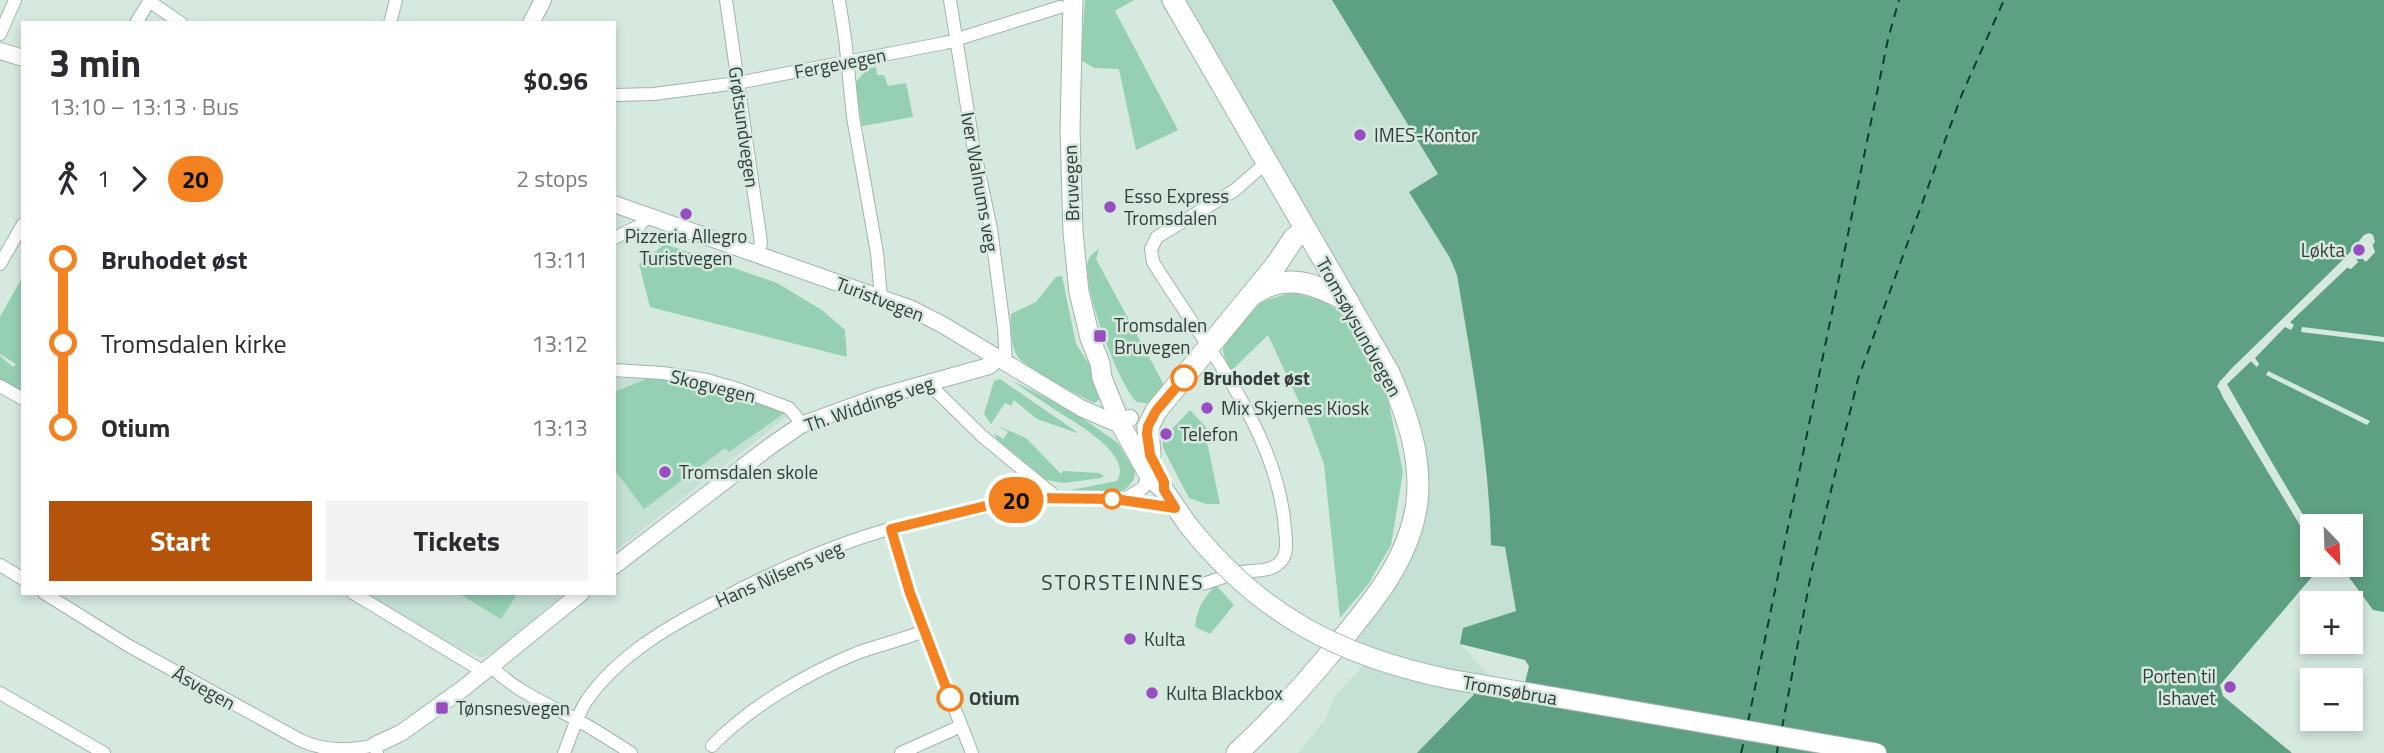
<!DOCTYPE html>
<meta charset="utf-8">
<style>
:root{--surface:#fff;--page:#f2f2f3;--text:#2b2b33;--muted:#7c7c81;--accent:#b45309}
body{margin:0;font-family:"Titillium Web",sans-serif;background:var(--page);color:var(--text);height:100vh;display:flex;flex-direction:column;font-size:26px;white-space:nowrap}
*{box-sizing:border-box;margin:0}
p{font-size:23px;color:var(--muted)}
.icon{flex:none;width:38px;height:38px;fill:none;stroke:currentColor;stroke-width:2;stroke-linecap:round;stroke-linejoin:round}
.map{position:relative;flex:1;overflow:hidden}
.sheet{position:absolute;left:21px;top:21px;width:595px;height:574px;display:flex;flex-direction:column;background:var(--surface);border-radius:0px;box-shadow:0 4px 10px #0003}
.sheet>*{flex:none}
.badge{padding:0 14px;border-radius:23px;font-size:24px;line-height:46px}
.needle{width:46px;rotate:157deg}
.controls{position:absolute;left:2300px;top:514px;display:grid;gap:14px}
.controls a{display:grid;place-items:center;width:63px;height:63px;border-radius:0px;background:var(--surface);box-shadow:0 4px 10px #0003;font-size:35px}
.map>.badge{position:absolute;translate:-50% -50%;box-shadow:0 0 0 4px #fff}
.legs{display:flex;align-items:center;gap:10px;height:77px;padding:0 28px;font-size:23px}
.legs p{margin-inline-start:auto}
.summary{display:flex;align-items:center;justify-content:space-between;height:119px;padding:0 28px}
h1{font-size:38px;font-weight:700;line-height:52px}
.action{display:flex;gap:14px;margin-top:auto;padding:14px 28px}
.action a{flex:1;height:80px;border-radius:0px;background:var(--accent);color:#fff;font-size:28px;font-weight:700;line-height:80px;text-align:center}
.action a+a{background:var(--page);color:var(--text)}
ul{padding:0 28px;list-style:none}
li{display:flex;align-items:center;gap:24px;height:84px;font-size:26px}
li i{display:grid;place-items:center;width:10px;height:100%;margin:0 9px;background:currentColor}
li i::after{content:'';width:18px;height:18px;margin:-9px;border:5px solid;border-radius:50%;background:var(--surface)}
li p{margin-inline-start:auto}
li:first-child i{background:linear-gradient(#0000 50%,currentColor 0)}
li:last-child i{background:linear-gradient(currentColor 50%,#0000 0)}
.map>svg:first-child{display:block}
.built{fill:#c5e1d3}
.green{fill:#95d0b3}
.water{fill:#5ea082}
.pier{fill:#d5e9df}
.lines{fill:none;stroke-linecap:round;stroke-linejoin:round}
.ferry{stroke:#06402b;stroke-width:2;stroke-dasharray:9 7;stroke-linecap:butt}
.minor-casing{stroke:#a1b4aa;stroke-width:14}
.tertiary-casing{stroke:#a1b4aa;stroke-width:18}
.primary-casing{stroke:#a1b4aa;stroke-width:21}
.trunk-casing{stroke:#a1b4aa;stroke-width:23}
.minor{stroke:#fff;stroke-width:12}
.tertiary{stroke:#fff;stroke-width:16}
.primary{stroke:#fff;stroke-width:19}
.trunk{stroke:#fff;stroke-width:21}
.primary-bridge-casing{stroke:#a1b4aa;stroke-width:21;stroke-linecap:butt}
.primary-bridge{stroke:#fff;stroke-width:19}
.line-1-casing{stroke:#fff;stroke-width:16}
.line-1{stroke:#f58220;stroke-width:10}
.poi-dot{fill:#984ec0;stroke:#d5e9df;stroke-width:2.5}
.stop-1-dot{fill:#fff;stroke:#f58220;stroke-width:3.5}
.labels{text-anchor:middle;stroke-width:5;stroke-linejoin:round;paint-order:stroke}
.street-label{font-size:19px;fill:#353d39;stroke:#d5e9df}
.poi-label{font-size:19px;fill:#353d39;stroke:#d5e9df;text-anchor:start}
.stop-label{font-size:19px;font-weight:bold;fill:#353d39;stroke:#d5e9df;text-anchor:start}
.neighbourhood-label{font-size:21px;letter-spacing:2px;fill:#353d39;stroke:#d5e9df}
</style>
<div class="map">
<svg width="2384" height="753" viewBox="0 0 2384 753">
<rect width="100%" height="100%" fill="#d5e9df"/>
<!-- built -->
<path class="built" d="M1159,0h173l106,174 -29,18 41,66 7,17 23,136 10,88 1,45 14,3 11,64 -53,17 -3,16 29,31 -5,9 -67,69h-119l27,-33 9,-22 37,-42 -35,-12 68,-77 18,-86 -37,-96 -32,-49 -80,-145z
M614,371l98,10 77,34 -175,137z
M352,593h213l-66,55 -15,9h-5l-90,-42z"/>
<!-- green -->
<path class="green" d="M1085,0h49l-19,11 63,119 -42,20 -17,-81 -25,-1 -13,-8z
M876,67l1,8h7l4,11 18,-3 7,34 -51,9 -7,-43 12,-14z
M665,244l112,39 45,27 23,20 2,27 -197,-50 -11,-43z
M1099,249l-3,10 68,126 -13,19 -14,-2c-18,-16 -56,-117 -49,-141 2,-6 6,-9 11,-12z
M23,276v118l-23,-12v-26l13,11 3,-3 -16,-10v-37z
M1062,276l14,68 19,29 10,23 -11,7c-15,-8 -68,-34 -76,-46 -8,-11 -7,-30 -7,-43l25,-12 20,-25z
M1292,292l31,9 16,10 46,74 18,87 -12,73 -22,38 -29,35 -16,-154 -16,-43 -40,-86 -38,37 -7,-20 1,-11 37,-39z
M654,376l74,14 58,22 -57,40 -4,-4 -81,61 -30,-40v-77z
M1000,379l77,53v1l-40,-14 -23,-19 -3,6 -6,-3 -14,21 -7,-10 10,-33z
M1011,380l61,31 46,32 17,28 -1,8 -7,9 -6,4 -50,-2 46,-9c17,-26 -43,-59 -60,-70 -16,-10 -31,-21 -46,-31z
M1190,410l24,26 -7,6 13,62h-14l-17,-6 -26,-50 -1,-16h7z
M998,426l28,12 35,36 2,-3 36,2 5,3 -3,2 -37,5 -18,-3 -49,-41 -3,-6 9,6 5,-7z
M1216,585l18,20 -24,29 -15,-7c2,-19 8,-28 21,-42z
M458,593h60l-17,26z"/>
<!-- water -->
<path class="water" d="M1332,0h1052v612l-11,-2 -33,-45h10v-38h-38v3l-85,-143v-3l24,-23 5,5 3,-2 -5,-6 31,-32 6,3 -1,-7 58,-55 3,2 7,-7 -3,-4 8,1 3,2 9,-9 -6,-18 -150,148 3,14 90,149v20l12,1 -8,6 -96,113 3,11 69,57h-875l67,-69 39,7 6,-25 -4,-6 -65,-16 3,-16 53,-17 -11,-64 -14,-2c-2,-91 -19,-180 -34,-270l-7,-17 -41,-66 29,-18z"/>
<!-- pier -->
<path class="pier" d="M2369,233l4,2 2,7 -3,3 3,7 -9,10 -3,-3h-7l2,3 -8,7 -3,-2 -57,55 4,3 -3,5 -6,-3 -30,31 4,6 -2,3 -6,-6 -24,23 85,149 -88,-144v-6l121,-119 6,1 2,-3v-6h13l4,-4v-14h-4l-19,22 -126,126 91,152v7l-95,-159 14,-17 114,-111 19,-23z
M2302,327l82,10v5l-83,-10z
M2268,371l102,50 -3,4 -101,-50z"/>
<g class="lines">
<!-- ferry -->
<path class="ferry" d="M1748,722l140,-683 11,-39
M1782,728l30,-159 46,-190 104,-285 42,-94
M1741,753l3,-12
M1777,753l1,-9"/>
<!-- minor casing -->
<g class="minor-casing">
<path id="minor" d="M726,0l34,235 1,9 -4,10
M839,0l6,38 8,79 24,136 4,45
M950,0l23,144 18,85 13,99 2,36
M149,1l32,22
M136,23l14,-23
M390,23l6,-23
M0,34l15,-34
M614,95l40,-1 83,-11 208,-40 115,-36
M614,238l25,-12 9,-10
M0,264l23,-40
M614,370l49,3 44,7 31,9 51,19 14,17
M928,383l54,53 74,61
M0,386l23,13
M1123,500l20,-12 6,-14
M891,529l23,76 58,148
M0,565l23,14
M1185,585c19,2 34,-8 52,-12 14,-4 35,1 45,-13 6,-9 4,-20 3,-31 -7,-98 -82,-186 -132,-267l-2,-13 6,-12 78,-47 32,-28
M44,593l85,53 171,94c23,11 50,11 75,5l2,8
M353,593l131,79
M491,666c25,26 57,38 88,55 18,10 35,21 52,32
M0,693l104,60
M712,746c37,-39 96,-73 145,-93 22,-8 45,-13 67,-22
M564,753c7,-17 13,-38 23,-53 31,-44 79,-72 125,-96 58,-31 118,-59 181,-76 24,-6 48,-10 73,-16 22,-4 43,-13 67,-14 47,-3 95,1 142,10
M901,753l60,-27"/>
</g>
<!-- tertiary casing -->
<g class="tertiary-casing">
<path id="tertiary" d="M531,23l12,-23
M0,51l23,7
M614,204l298,105 31,16 138,83 32,14 17,-4
M614,566l155,-119 32,-22 77,-28 111,-31 8,-7
M375,745l26,-12 64,-46 116,-94"/>
</g>
<!-- primary casing -->
<g class="primary-casing">
<path id="primary" d="M1073,0l-3,130 3,102 6,60 11,46 10,25 2,15 19,47 29,52 14,13 24,35"/>
</g>
<!-- trunk casing -->
<g class="trunk-casing">
<path id="trunk" d="M1173,0l216,373c18,42 33,83 28,129 -7,56 -44,100 -79,142 -31,38 -64,75 -101,109
M1254,294c32,-23 63,-9 94,7
M1150,455l-2,-28 8,-16 120,-146 18,-27 12,-8"/>
</g>
<!-- minor -->
<use href="#minor" class="minor"/>
<!-- tertiary -->
<use href="#tertiary" class="tertiary"/>
<!-- primary -->
<use href="#primary" class="primary"/>
<!-- trunk -->
<use href="#trunk" class="trunk"/>
<!-- primary-bridge casing -->
<g class="primary-bridge-casing">
<path id="primary-bridge" d="M1188,525c71,89 150,131 261,154l428,74"/>
</g>
<!-- primary-bridge -->
<use href="#primary-bridge" class="primary-bridge"/>
</g>
<g class="lines">
<!-- line-1 casing -->
<g class="line-1-casing">
<path id="line-1" d="M950,698l-40,-105 -19,-64 119,-29 23,-2 82,1 60,9 -11,-18v-8l-14,-27 -3,-21 1,-8 8,-15 28,-33"/>
</g>
<!-- line-1 -->
<use href="#line-1" class="line-1"/>
</g>
<!-- markers -->
<g class="poi-dot">
<circle cx="1360" cy="135" r="7"/>
<circle cx="1110" cy="207" r="7"/>
<circle cx="686" cy="214" r="7"/>
<circle cx="2359" cy="250" r="7"/>
<rect x="1093" y="329" width="14" height="14" rx="3.5"/>
<circle cx="1207" cy="408" r="7"/>
<circle cx="1166" cy="434" r="7"/>
<circle cx="665" cy="472" r="7"/>
<circle cx="1130" cy="639" r="7"/>
<circle cx="2230" cy="687" r="7"/>
<circle cx="1152" cy="693" r="7"/>
<rect x="435" y="701" width="14" height="14" rx="3.5"/>
</g>
<g class="stop-1-dot">
<circle cx="1184" cy="378" r="12"/>
<circle cx="1112" cy="499" r="9"/>
<circle cx="950" cy="698" r="12"/>
</g>
<g class="labels">
<!-- street labels -->
<g class="street-label">
<text transform="translate(840 63) rotate(-11)" y="7">Fergevegen</text>
<text transform="translate(744 127) rotate(82)" y="7">Grøtsundvegen</text>
<text transform="translate(980 182) rotate(80)" y="7">Iver Walnums veg</text>
<text transform="translate(1071 183) rotate(-92)" y="7">Bruvegen</text>
<text transform="translate(880 299) rotate(21)" y="7">Turistvegen</text>
<text transform="translate(1359 327) rotate(61)" y="7">Tromsøysundvegen</text>
<text transform="translate(713 386) rotate(14)" y="7">Skogvegen</text>
<text transform="translate(869 404) rotate(-19)" y="7">Th. Widdings veg</text>
<text transform="translate(779 574) rotate(-24)" y="7">Hans Nilsens veg</text>
<text transform="translate(204 688) rotate(29)" y="7">Åsvegen</text>
<text transform="translate(1510 690) rotate(10)" y="7">Tromsøbrua</text>
</g>
<!-- poi labels -->
<g class="poi-label">
<text x="1374" y="142">IMES-Kontor</text>
<text x="1124" y="203">Esso Express<tspan x="1124" dy="22">Tromsdalen</tspan></text>
<text x="686" y="243" text-anchor="middle">Pizzeria Allegro<tspan x="686" dy="22">Turistvegen</tspan></text>
<text x="2345" y="257" text-anchor="end">Løkta</text>
<text x="1114" y="332">Tromsdalen<tspan x="1114" dy="22">Bruvegen</tspan></text>
<text x="1221" y="415">Mix Skjernes Kiosk</text>
<text x="1180" y="441">Telefon</text>
<text x="679" y="479">Tromsdalen skole</text>
<text x="1144" y="646">Kulta</text>
<text x="2216" y="683" text-anchor="end">Porten til<tspan x="2216" dy="22">Ishavet</tspan></text>
<text x="1166" y="700">Kulta Blackbox</text>
<text x="456" y="715">Tønsnesvegen</text>
</g>
<!-- stop labels -->
<g class="stop-label">
<text x="1203" y="385">Bruhodet øst</text>
<text x="969" y="705">Otium</text>
</g>
<!-- neighbourhood labels -->
<g class="neighbourhood-label">
<text x="1123" y="590">STORSTEINNES</text>
</g>
</g>
</svg>
<div class="controls">
<a><svg class="needle" viewBox="-14 -14 28 28"><path d="M0-13l5 13h-10z" fill="#e53935"/><path d="M0 13l5-13h-10z" fill="#7c7c81"/></svg></a>
<a>+</a>
<a>−</a>
</div>
<b class="badge" style="left:1016px;top:500px;background:#f58220;color:#111">20</b>
<section class="sheet">
<div class="summary"><div><h1>3 min</h1><p>13:10 – 13:13 · Bus</p></div><b>$0.96</b></div>
<div class="legs"><svg class="icon" aria-label="walk" viewBox="0 0 24 24"><circle cx="13" cy="4" r="2"/><path d="M13 8l-2 6 4 7M11 14l-3 7M7 12l3-4h3l4 4"/></svg>1<svg class="icon" aria-label="forward" viewBox="0 0 24 24"><path d="M9 5l7 7-7 7"/></svg><b class="badge" style="background:#f58220;color:#111">20</b><p>2 stops</p></div>
<ul>
<li><i style="color:#f58220"></i><b>Bruhodet øst</b><p>13:11</p></li>
<li><i style="color:#f58220"></i><span>Tromsdalen kirke</span><p>13:12</p></li>
<li><i style="color:#f58220"></i><b>Otium</b><p>13:13</p></li>
</ul>
<div class="action"><a>Start</a><a>Tickets</a></div>
</section>
</div>
